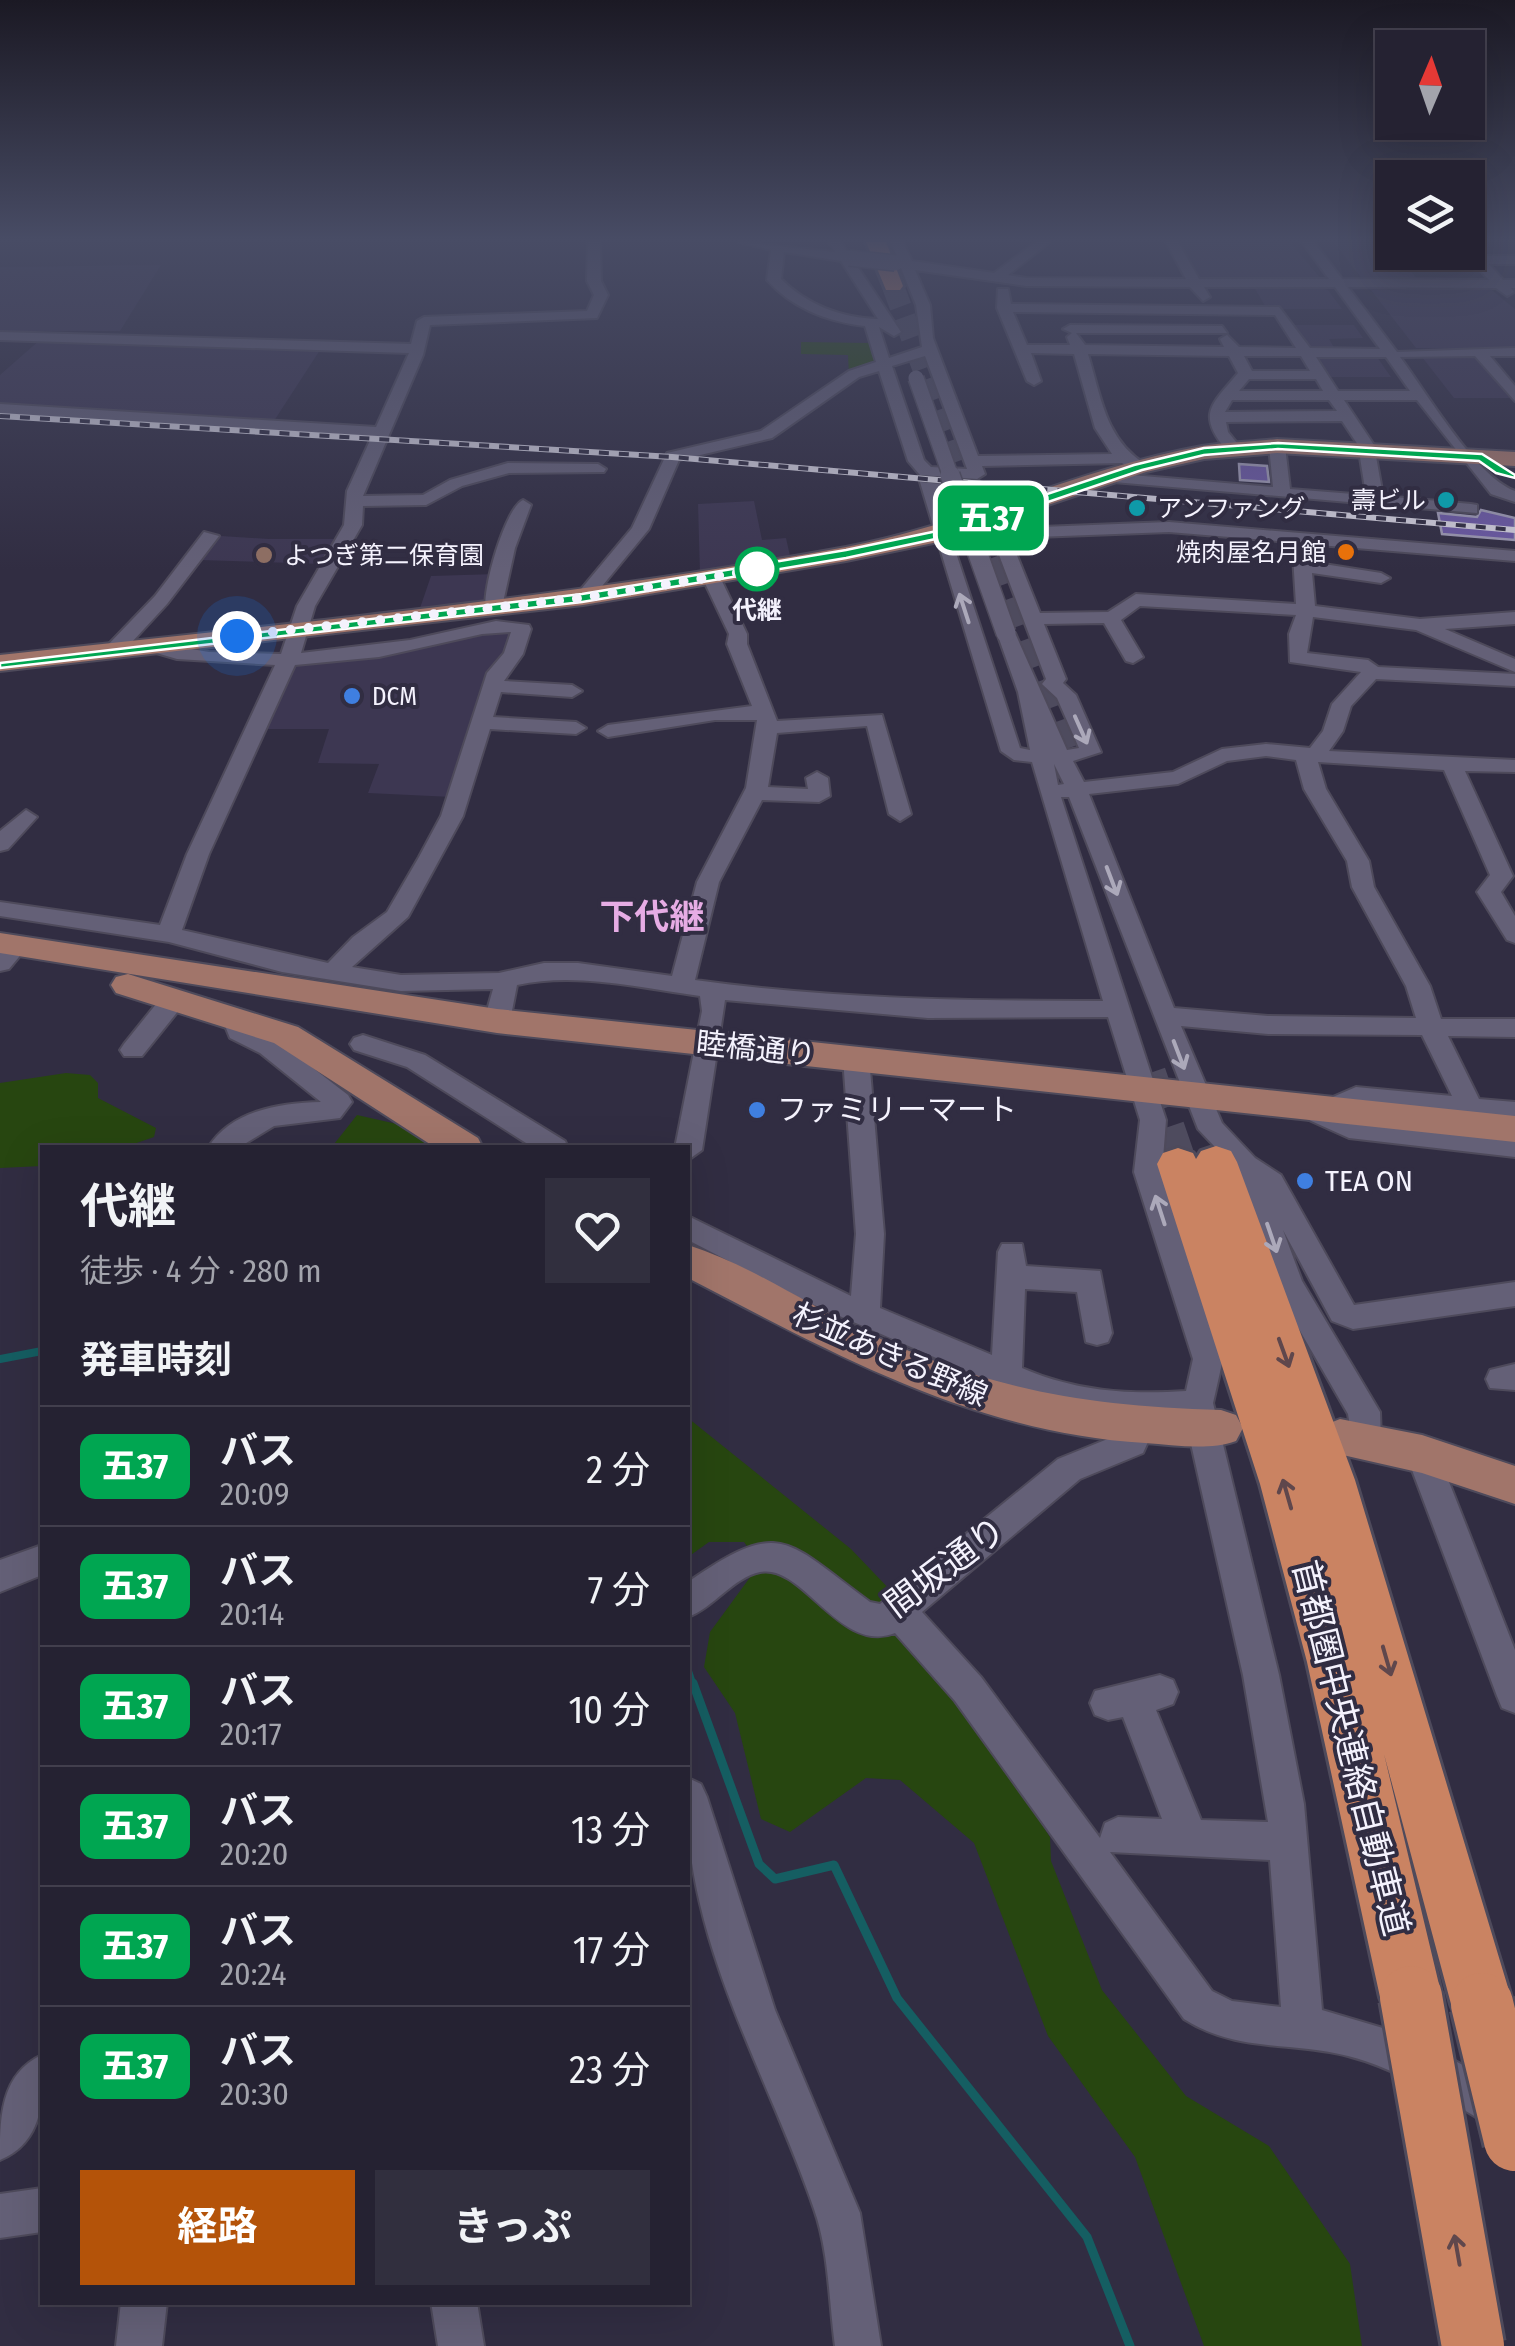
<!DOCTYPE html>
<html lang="ja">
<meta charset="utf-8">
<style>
:root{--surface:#252232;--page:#312f3e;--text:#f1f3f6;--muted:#a3a4ac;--line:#423f4d;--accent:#b45309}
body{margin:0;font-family:"Fira Sans Condensed","Noto Sans JP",sans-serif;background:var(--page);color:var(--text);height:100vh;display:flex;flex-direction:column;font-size:38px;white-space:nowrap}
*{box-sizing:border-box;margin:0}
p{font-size:32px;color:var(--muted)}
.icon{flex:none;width:55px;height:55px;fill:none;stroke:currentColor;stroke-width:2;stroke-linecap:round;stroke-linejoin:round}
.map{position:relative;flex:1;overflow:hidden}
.sheet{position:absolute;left:40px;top:1145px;width:650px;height:1160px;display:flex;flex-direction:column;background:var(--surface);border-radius:0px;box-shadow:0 10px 40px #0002,0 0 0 2px var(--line)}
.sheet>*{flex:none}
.badge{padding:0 20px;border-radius:15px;font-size:35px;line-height:65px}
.needle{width:65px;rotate:2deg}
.fabs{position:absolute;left:1375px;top:30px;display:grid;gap:20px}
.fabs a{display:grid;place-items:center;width:110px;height:110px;border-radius:0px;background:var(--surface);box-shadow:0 10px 40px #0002,0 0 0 2px var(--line);font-size:50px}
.you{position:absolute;width:50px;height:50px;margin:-25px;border:8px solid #fff;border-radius:50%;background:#1a73e8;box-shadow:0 0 0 15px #1a73e833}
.map>.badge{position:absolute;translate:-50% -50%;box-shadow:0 0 0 5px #fff}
h2{padding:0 40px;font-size:38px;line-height:90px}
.round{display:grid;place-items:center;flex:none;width:105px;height:105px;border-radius:0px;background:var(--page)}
.summary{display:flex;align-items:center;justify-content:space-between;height:170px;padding:0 40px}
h1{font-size:48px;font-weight:700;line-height:75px}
.cta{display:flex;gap:20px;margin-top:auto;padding:20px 40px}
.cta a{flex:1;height:115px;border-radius:0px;background:var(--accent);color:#fff;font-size:40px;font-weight:700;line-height:115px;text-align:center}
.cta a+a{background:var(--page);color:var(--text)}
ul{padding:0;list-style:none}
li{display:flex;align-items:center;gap:30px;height:120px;padding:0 40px;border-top:2px solid var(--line)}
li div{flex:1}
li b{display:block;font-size:38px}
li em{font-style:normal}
li .badge{min-width:110px;font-weight:700;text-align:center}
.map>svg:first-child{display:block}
.built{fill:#3d3752}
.green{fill:#274610}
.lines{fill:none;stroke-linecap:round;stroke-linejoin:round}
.stream-far1{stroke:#155e62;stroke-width:8}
.stream{stroke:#155e62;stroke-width:9}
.building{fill:#6a58a1;stroke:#9b97b0;stroke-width:2.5}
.highway-tunnel-far2{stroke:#4e4b5e;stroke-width:22;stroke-dasharray:22 11;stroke-linecap:butt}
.highway-tunnel-far1{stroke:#4e4b5e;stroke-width:29;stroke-dasharray:29 15;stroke-linecap:butt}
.highway-tunnel{stroke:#4e4b5e;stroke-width:38;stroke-dasharray:38 19;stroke-linecap:butt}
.minor-casing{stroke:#4e4a5b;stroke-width:4}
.major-casing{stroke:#4e4a5b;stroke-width:4}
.highway-casing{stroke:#4e4a5b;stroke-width:6}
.minor{fill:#646077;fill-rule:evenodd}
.major{fill:#a1756a;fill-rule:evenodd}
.highway{fill:#ca8362;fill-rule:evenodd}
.rail-casing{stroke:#d0cdda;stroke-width:6}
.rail{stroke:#312d42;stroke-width:4;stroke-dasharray:10;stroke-linecap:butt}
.minor-bridge-far1-casing{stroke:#4e4a5b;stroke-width:18;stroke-linecap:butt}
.minor-bridge-casing{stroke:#4e4a5b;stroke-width:22;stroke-linecap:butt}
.highway-bridge-casing{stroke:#4e4a5b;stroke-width:68;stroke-linecap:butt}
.minor-bridge-far1{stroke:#646077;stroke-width:15}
.minor-bridge{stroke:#646077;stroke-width:19}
.highway-bridge{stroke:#ca8362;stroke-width:62}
.oneway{stroke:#aca9ba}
.oneway2{stroke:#5f474c}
.line{fill:#00a651;stroke:#fff;stroke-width:2.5}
.walk{stroke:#f4f2fd;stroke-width:10;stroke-dasharray:0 18}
.culture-dot{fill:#0f9aa8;stroke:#312d42;stroke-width:4}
.food-dot{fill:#e8710a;stroke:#312d42;stroke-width:4}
.education-dot{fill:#8d6e63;stroke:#312d42;stroke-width:4}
.stop-dot{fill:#fff;stroke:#00a651;stroke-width:5}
.shop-dot{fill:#3f7fe0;stroke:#312d42;stroke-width:4}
.labels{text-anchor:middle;stroke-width:8;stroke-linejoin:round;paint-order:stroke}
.far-poi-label{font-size:25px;fill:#f4f2fd;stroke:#312d42;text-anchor:start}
.far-stop-label{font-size:25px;font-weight:bold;fill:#f4f2fd;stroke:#312d42}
.street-label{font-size:30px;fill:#f4f2fd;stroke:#312d42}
.poi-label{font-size:30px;fill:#f4f2fd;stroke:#312d42;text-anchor:start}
.quarter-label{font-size:35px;font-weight:bold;fill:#e6ace4;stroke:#312d42}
.near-street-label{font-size:35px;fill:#f4f2fd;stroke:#312d42}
</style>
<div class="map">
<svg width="1515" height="2346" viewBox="0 0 1515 2346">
<rect width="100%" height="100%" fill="#312d42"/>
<!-- built -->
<path class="built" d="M1290,242l31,37 -118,2 -6,-2 -20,-36z
M1377,242l16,19h9l17,20 -56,-1 -29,-37z
M161,265l-41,66h-120v-64z
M1254,287l67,1 7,2 14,19h-75z
M1488,287l27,22v41l-99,-2 -45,-58z
M1294,325h60l9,13 -34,1 7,12 -27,-1z
M41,339l170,6 109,5 -48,74 -272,-17v-32z
M1318,355l59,2 14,20h-64l-13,-20z
M1427,355l49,2 34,41h-56l-32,-41z
M754,501l8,39 24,-2 4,18 -90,17 -2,-69z
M221,536l48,3h65l-12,25 -123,-4z
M496,574l-5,29 -72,8 12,-35z
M492,630h24l-64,167 -84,-4 11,-29 -61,-1 11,-34h-68l34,-68z"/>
<!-- green -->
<path class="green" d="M801,342l69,1 7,22 -28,10 -1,-20 -47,-1z
M66,1073l24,2 8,8v15l58,30 -2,9 -29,10 -83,1v18l-42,2v-85z
M357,1115l142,32 -168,1z
M688,1418l163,131 44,46 6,41 84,102 65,99 1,24 51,129 84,106 83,50 81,118 12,82h-158l-69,-189 -87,-121 -74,-193 -74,-63 -34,-2 -76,54 -29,-13 -26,-106 -31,-46 6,-35 41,-56 1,-23 -8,-11h-35l-21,15z"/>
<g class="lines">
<!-- stream-far1 -->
<path class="stream-far1" d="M0,1359l42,-8
M688,1671l5,15"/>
<!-- stream -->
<path class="stream" d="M693,1683l66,181 16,15 59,-14 63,133 190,239 43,109"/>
</g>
<!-- building -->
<path class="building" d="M1239,464l28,2 2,16 -29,-2z
M1481,510l34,8v22l-73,-6 -4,-21 39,4z"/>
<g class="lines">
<!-- highway-tunnel-far2 -->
<path class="highway-tunnel-far2" d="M893,286l70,191"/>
<!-- highway-tunnel-far1 -->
<path class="highway-tunnel-far1" d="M963,475l106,289"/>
<!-- highway-tunnel -->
<path class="highway-tunnel" d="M1147,1074l31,90"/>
<!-- minor casing -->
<g class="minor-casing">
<path id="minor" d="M588,242h12l1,39 7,14 -11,23 -167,7 -7,30 -60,141 60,-1 27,-15 58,-17 90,1 8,5 -2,3 -95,1 -47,13 -36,19 -63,1 -1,19 -47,81 -14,47 109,-13 86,-19 33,4 2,4 -8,25 -19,27 68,4 10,6 -10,6 -71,-5 -8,25 83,5 10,6 -10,6 -86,-5 -27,87 -55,101 -56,50 49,8 98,-2 45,-10h34l94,13 25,-94 49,-94 11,-68h-42l-107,17 -10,-6 10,-6 144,-19 -25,-62 2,-10 -27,-57 9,-5 9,5 27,57v10l30,77 105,-6 29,99 -11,7 -11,-7 -22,-88 -90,7 -9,54 40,2 -2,-11 11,-6 11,6 2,18 -11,6 -57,-2 -43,82 -24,98c136,19 271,21 408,21l-71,-239 -18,-2 -13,-9 -81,-269 65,6 8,5 10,24 -9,5 -9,-5 -7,-20 -42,-5 84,256 10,2 -12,-58 -21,-59 9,-6 9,6 52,117 12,-2 -22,-50 -15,-14 4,-5 -53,-140 -30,-10v-8l31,8 175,-7 346,29v10l-196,-16 -8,11v6l70,11 9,5 -9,5 -69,-10 3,33 105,13 95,-7v12l-70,5 70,30v13l-99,-42 -103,-13 -6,36 61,7 10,7 137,7v12l-139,-7 -25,27 -8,25 -14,20 186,9v12l-50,-1 48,105 -12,16 14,24v27l-8,-3 -30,-48 13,-17 -46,-105 -126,-8 8,27 43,72 5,26 56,99 11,33h74v18l-67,-1 31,63 36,3v20l-156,-16 -16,8 11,5 161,18v20l-166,-19 -51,-23 -4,-7 4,-7 21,2 37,-16 96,9 -30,-61 -154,-1 -87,-8 41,97 33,35 26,17 73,130 161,-23v24l-162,23 -21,-8 -49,-91 19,51 78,131 1,28 -5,10 -11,4 -11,-4 -6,-36 -75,-130 -42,-120 -33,-35 -129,-332h-8l105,323 -4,52 61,187 -10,44 66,272 25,129 18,206 81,24 112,58v33l-12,5 -15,-6c-44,-26 -90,-55 -140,-68 -57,-15 -111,-3 -164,-37l-229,-318 -60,-68c-55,22 -92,-70 -135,-61 -26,5 -47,36 -72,45v-35c94,-65 97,-42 182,20l10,2 178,-145 62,-25 7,-15 -78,-12 -237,-103 -124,-64v-24l163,80 5,-62 -13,-176 4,-6 9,-3 13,9 15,176 -4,74 112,47 6,-103 4,-8h20l4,22 74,5 12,62 -4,9 -11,3 -11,-3 -9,-50 -52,-3 -3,79c53,23 106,27 164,23l7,-32 -59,-187 6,-52 -32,-103 -180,1 -203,-18 -23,150 -14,10v-12h-13l27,-137 -2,-15c-61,-8 -123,-24 -183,-11l-7,36 -13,8 -13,-8 9,-32 -92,2 -119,-19 -113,-30 -169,-26v-14l160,23 27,-71 88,-189 -98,-6 -41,-12 10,-6 63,11 72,2 16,-48 47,-81 3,-34 25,-55 -372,-22v-10l376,23 33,-74 -409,-13v-8l411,12 6,-23 7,-4 163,-6 7,-16 -7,-14zM1169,532l133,11 -9,13 3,48 -160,-10 -28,18 -68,1 -30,-75zM1140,606l156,9 -7,19 1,28 71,10 -29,32 -9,27 -13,17 -44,-4 -44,5 -49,23 -89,10 -11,-21 28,-9 -25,-57 -13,-12 3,-4 -22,-55 60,-1 22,38 7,2 10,-6 -22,-37zM511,632l-7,21 -17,20 -46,143 -22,41 -32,55 -34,25 -25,26 -146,-33 27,-76 86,-189 84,-8 103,-23zM1266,756l30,4 8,29 43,72 5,26 54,99 10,32 -148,-2 -94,-8 -85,-214 89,-10 49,-23zM1054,764l10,20 -6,1zM1185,1417l58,258 25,147 -67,-2 -45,-110 17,-6 5,-12 -5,-12 -13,-5 -65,16 -5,12 5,12 13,5 15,-3 39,102 -44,-2 -13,6 -5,15 -119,-161 -59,-65 158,-133 63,-26 13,-29 -3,-5zM1110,1852l160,8 11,147 -49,-6 -20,-10z
M739,242l96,10 -6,-10h12l60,90 -7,4 -15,-9 10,31 33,-11 -6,-42 -15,-37 -12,-5 9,-3 -7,-18h12l9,19 82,12 42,-31h14l-42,33 18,3 160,1 -20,-37h12l21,37h130l-27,-37h12l28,37 147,1 -25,-28 4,-7 14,11h33v8h-26l14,16h12v8h-4l3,4 -7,4 -11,-8 -148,-1 49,65 118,-4v8h-25l25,30v15l-40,-45 -75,1c27,36 75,119 115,134v11l-24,-8 -74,-94h-73l30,45 9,51 88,8 6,1v8l-375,-32 -2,-3 8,-5 165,14 -4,-41 8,-5 8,5 5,43 76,6 -8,-50 -16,-24 -116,1 2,10 13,16 -14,3c-32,-38 -14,-47 11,-78l-9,-17 -141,-2c13,42 17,85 57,110v6h-12l-11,-7 -140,3 3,8 -8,5 -57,-4 -12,-14 -29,-90 -20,6 -87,61 -93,22 -30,69 -60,73h-12v-8l55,-66 35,-75 94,-22 88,-60 27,-9 -11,-36c-37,-4 -73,-18 -98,-46l4,-30zM784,252l57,9 37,58c-36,-1 -71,-14 -97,-40zM915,270l111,16 164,1 13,14 7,-4 -6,-10h131l45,62 -70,-1 -31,-41 -268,-3 -3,-15h-10l-1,19 30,73 7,4 7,-4 -10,-28 43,1 21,74 17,26 -134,2 -45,-118 -3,-33zM1013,312l262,3 21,33 -57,-1 -12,-12 -7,4 4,8 -139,-2 -9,-12h151l-5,-7 -152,-1 -7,4 9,4 -5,4 3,8h-43zM925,356l42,113 -36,-2 -7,-7 -32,-94zM1244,356h57l9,15h-58zM1316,357h70l24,34h-72zM1249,379h67l7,12h-84zM1232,400h97l8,11 -112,1z
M523,500l8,5 -16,43 -13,59 -16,4c-5,-19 19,-103 37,-111z
M204,532l15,4 -52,68 -47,51h-14v-8l49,-51z
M26,810l11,7 -29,32 -8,2v-20z
M16,938l12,8 -19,23 -9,2v-23z
M174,991l9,2 3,6 -3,6 -41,51h-18l-4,-6 4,-6 41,-51z
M233,1008l9,2 8,17 28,14 70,54 4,7 -12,16 -66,8 -36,22h-30c23,-38 73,-45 113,-46l-61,-49 -30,-15 -9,-22z
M363,1035l62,20 140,86 3,7h-34l-127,-81 -53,-17 -4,-6 4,-6z
M1515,1364v26l-25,-2 -4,-9 4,-9z
M1422,1440l11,4 5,10 77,196v63l-13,-5 -5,-12 -91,-242 5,-10z
M42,1545v30l-42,17v-32z
M688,1778l13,6 6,13 68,213 85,203 21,133h-46c-6,-44 -6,-95 -21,-137 -47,-139 -136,-279 -126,-431z
M42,2055c3,40 2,87 -42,105 0,-41 0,-86 42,-105z
M42,2188v44l-42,6v-44z
M121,2302h46l-5,44h-46z
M431,2302h46l7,44h-46z"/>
</g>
<!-- major casing -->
<g class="major-casing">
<path id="major" d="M1277,439l238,13v14l-238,-13 -73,6 -58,13 -208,70 -92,19 -263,44 -583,66v-16c283,-31 566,-57 846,-108 122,-23 234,-79 356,-101 24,-4 50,-4 75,-7z
M0,933l497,76 1018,107v26l-1018,-109 -497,-80z
M128,974l170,53 180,111 5,10h-47l-162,-105 -158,-50 -5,-8 5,-8z
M688,1245c60,19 115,57 171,84 127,60 223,77 362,81l15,5 7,13 -7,13c-28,10 -61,4 -91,2 -170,-10 -310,-89 -457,-165z
M1340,1419l82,16 93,31v38l-93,-31 -97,-22 -7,-13 7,-13z"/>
</g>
<!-- highway casing -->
<g class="highway-casing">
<path id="highway" d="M866,242h20l17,44 -3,4h-14z
M1216,1146l15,5 6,11 118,318 158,524 -9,22 -22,9 -22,-9 -9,-22 -67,-250 58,243 -9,22 -22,9 -22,-9 -9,-22 -73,-335 -47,-178 -103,-320 6,-11 15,-5 15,5 3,6 5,-8z"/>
</g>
<!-- minor -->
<use href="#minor" class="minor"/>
<!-- major -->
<use href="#major" class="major"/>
<!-- highway -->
<use href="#highway" class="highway"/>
<!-- rail casing -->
<g class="rail-casing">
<path id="rail" d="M0,416l672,41 843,73"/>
</g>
<!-- rail -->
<use href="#rail" class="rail"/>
<!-- minor-bridge-far1 casing -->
<g class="minor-bridge-far1-casing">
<path id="minor-bridge-far1" d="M849,258l46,5
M916,378l35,99"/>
</g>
<!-- minor-bridge casing -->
<g class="minor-bridge-casing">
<path id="minor-bridge" d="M950,475l56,158"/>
</g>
<!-- highway-bridge casing -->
<g class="highway-bridge-casing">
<path id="highway-bridge" d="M1411,1997l62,349
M1482,2004l33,136"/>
</g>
<!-- minor-bridge-far1 -->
<use href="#minor-bridge-far1" class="minor-bridge-far1"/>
<!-- minor-bridge -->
<use href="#minor-bridge" class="minor-bridge"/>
<!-- highway-bridge -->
<use href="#highway-bridge" class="highway-bridge"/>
</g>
<!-- one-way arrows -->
<defs><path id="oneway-shaft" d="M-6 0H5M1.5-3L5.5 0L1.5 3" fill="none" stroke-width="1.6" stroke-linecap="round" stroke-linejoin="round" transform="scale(2.5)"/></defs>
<g class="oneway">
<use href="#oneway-shaft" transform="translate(964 608) rotate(-108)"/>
<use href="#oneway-shaft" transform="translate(1081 730) rotate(66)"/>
<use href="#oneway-shaft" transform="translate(1112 881) rotate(69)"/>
<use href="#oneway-shaft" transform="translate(1179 1055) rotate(69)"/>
<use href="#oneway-shaft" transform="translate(1160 1210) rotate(-108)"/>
<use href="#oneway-shaft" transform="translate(1272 1238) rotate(71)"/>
</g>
<g class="oneway2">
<use href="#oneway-shaft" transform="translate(1284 1353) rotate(70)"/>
<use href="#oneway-shaft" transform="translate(1287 1494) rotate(-106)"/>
<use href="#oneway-shaft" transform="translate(1387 1661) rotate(74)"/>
<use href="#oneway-shaft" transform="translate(1457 2250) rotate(-100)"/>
</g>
<!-- sky -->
<linearGradient id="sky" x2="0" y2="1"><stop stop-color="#1b1924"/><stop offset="0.42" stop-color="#484c65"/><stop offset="1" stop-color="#484c65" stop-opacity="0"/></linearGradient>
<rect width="1515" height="570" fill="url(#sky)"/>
<!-- line -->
<path class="line" d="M1278,443l204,11 33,21v3l-19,-5 -17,-12 -201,-12 -74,6 -62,15 -197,67 -99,21 -264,44 -582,66v-5l582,-69 264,-44 91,-19 197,-66 70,-17z"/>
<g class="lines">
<!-- walk -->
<path class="walk" d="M237,636l345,-38 185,-30 -10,1"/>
</g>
<!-- markers -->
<g class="culture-dot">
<circle cx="1446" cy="500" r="10"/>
<circle cx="1137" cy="508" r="10"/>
</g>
<circle class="food-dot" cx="1346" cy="552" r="10"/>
<circle class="education-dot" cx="264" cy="555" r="10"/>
<circle class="stop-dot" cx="757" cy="569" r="20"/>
<g class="shop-dot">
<circle cx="352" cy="696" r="10"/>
<circle cx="757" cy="1110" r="10"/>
<circle cx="1305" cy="1181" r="10"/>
</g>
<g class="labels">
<!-- far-poi labels -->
<g class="far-poi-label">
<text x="1426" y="509" text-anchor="end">壽ビル</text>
<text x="1157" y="517">アンファング</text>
<text x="1326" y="561" text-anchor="end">焼肉屋名月館</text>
<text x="284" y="564">よつぎ第二保育園</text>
<text x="372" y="705">DCM</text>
</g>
<!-- far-stop labels -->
<g class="far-stop-label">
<text x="757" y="619">代継</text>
</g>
<!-- street labels -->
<g class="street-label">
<text transform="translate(756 1049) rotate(6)" y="10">睦橋通り</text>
<text transform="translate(890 1355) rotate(24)" y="10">杉並あきる野線</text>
</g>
<!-- poi labels -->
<g class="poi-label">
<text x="777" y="1120">ファミリーマート</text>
<text x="1325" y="1191">TEA ON</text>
</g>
<!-- quarter labels -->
<g class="quarter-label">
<text x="652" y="929">下代継</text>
</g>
<!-- near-street labels -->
<g class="near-street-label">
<text transform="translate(945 1567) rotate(-37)" y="12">間坂通り</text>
<text transform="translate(1351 1748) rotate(76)" y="12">首都圏中央連絡自動車道</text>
</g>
</g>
</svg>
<div class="fabs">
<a><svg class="needle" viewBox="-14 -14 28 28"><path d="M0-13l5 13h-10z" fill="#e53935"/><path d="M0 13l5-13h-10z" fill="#a3a4ac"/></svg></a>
<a><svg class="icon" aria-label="layers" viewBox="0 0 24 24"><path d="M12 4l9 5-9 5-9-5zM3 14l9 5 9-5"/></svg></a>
</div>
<div class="you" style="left:237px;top:636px"></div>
<b class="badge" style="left:991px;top:518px;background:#00a651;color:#fff">五37</b>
<section class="sheet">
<div class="summary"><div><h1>代継</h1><p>徒歩 · 4 分 · 280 m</p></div><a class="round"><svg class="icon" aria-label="heart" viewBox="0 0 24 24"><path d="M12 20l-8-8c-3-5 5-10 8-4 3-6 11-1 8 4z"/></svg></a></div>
<h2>発車時刻</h2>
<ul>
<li><span class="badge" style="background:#00a651;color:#fff">五37</span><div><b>バス</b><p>20:09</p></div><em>2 分</em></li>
<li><span class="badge" style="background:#00a651;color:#fff">五37</span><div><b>バス</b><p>20:14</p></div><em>7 分</em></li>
<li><span class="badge" style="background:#00a651;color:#fff">五37</span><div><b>バス</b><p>20:17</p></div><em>10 分</em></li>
<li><span class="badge" style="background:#00a651;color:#fff">五37</span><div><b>バス</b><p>20:20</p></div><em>13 分</em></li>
<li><span class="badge" style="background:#00a651;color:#fff">五37</span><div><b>バス</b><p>20:24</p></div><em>17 分</em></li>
<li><span class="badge" style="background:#00a651;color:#fff">五37</span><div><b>バス</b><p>20:30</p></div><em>23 分</em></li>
</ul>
<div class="cta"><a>経路</a><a>きっぷ</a></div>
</section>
</div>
